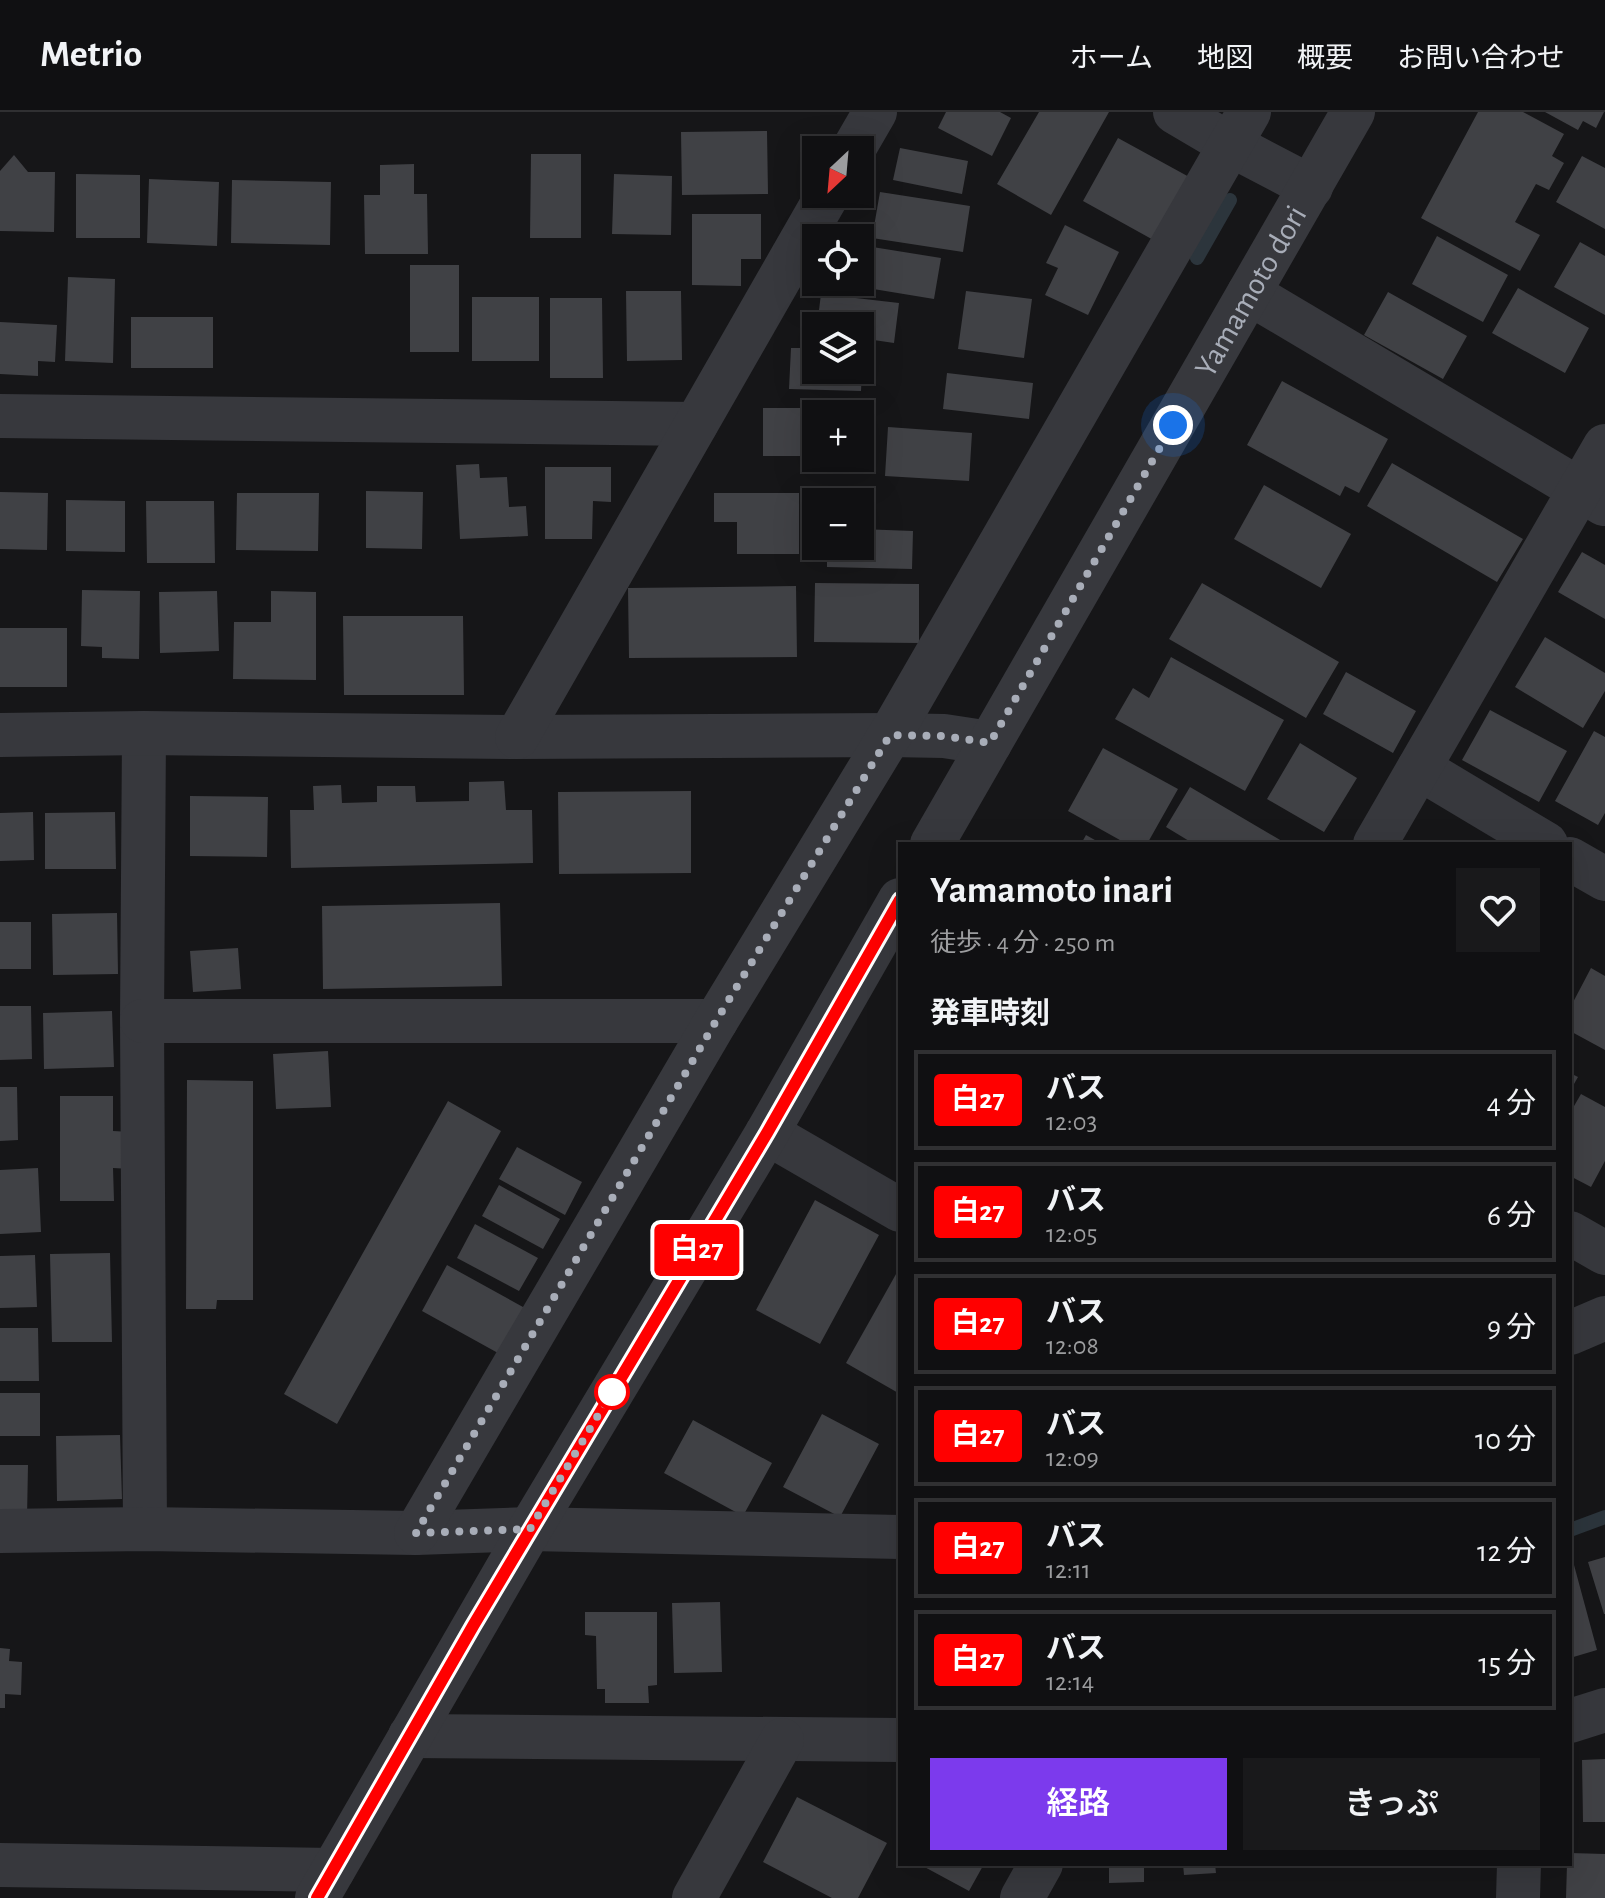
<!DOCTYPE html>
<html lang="ja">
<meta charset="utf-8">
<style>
:root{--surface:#101012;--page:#19191b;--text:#f1f3f6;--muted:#9c9d9f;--line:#303032;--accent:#7c3aed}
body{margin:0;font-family:"Alegreya Sans","Noto Sans JP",sans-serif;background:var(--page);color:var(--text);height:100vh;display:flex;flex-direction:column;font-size:30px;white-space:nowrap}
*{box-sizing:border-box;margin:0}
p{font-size:26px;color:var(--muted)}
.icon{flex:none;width:44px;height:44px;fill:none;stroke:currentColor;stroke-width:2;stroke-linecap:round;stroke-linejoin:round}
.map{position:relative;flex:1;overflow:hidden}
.details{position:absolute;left:898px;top:730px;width:674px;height:1024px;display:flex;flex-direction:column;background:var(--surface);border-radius:0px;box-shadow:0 8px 32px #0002,0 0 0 2px var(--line)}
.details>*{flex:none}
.badge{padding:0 16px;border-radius:6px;font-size:28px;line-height:52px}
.needle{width:52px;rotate:206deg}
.buttons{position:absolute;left:802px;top:24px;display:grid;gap:16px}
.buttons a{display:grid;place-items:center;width:72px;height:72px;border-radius:0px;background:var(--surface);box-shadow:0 8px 32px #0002,0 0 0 2px var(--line);font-size:40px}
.you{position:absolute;width:40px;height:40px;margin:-20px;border:6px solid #fff;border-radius:50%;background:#1a73e8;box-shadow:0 0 0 12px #1a73e833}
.map>.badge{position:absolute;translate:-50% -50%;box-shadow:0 0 0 4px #fff}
h2{padding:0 32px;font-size:30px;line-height:72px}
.round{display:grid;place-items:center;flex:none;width:84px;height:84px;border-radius:0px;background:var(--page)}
.headline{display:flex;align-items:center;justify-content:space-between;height:136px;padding:0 32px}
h1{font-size:38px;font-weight:600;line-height:60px}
.primary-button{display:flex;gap:16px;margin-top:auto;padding:16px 32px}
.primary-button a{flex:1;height:92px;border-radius:0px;background:var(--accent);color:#fff;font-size:32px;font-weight:600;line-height:92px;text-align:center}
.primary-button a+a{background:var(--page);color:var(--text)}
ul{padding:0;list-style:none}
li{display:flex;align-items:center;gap:24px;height:100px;margin:0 16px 12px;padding:0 16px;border:4px solid var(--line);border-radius:0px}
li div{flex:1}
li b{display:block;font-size:30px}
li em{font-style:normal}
li .badge{min-width:88px;font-weight:700;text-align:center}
header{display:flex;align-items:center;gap:48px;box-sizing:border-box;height:112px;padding:0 40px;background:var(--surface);border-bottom:2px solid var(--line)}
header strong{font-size:38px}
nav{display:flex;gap:44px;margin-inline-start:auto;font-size:28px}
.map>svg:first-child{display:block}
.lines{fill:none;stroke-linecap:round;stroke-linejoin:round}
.stream{stroke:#2c353c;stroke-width:14}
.building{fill:#404145}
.minor{stroke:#37383d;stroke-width:44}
.line-casing{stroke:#fff;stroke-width:18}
.line{stroke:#f00;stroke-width:12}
.walk{stroke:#a8adb8;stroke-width:8;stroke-dasharray:0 14.4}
.stop-dot{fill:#fff;stroke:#f00;stroke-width:4}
.labels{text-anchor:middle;stroke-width:7;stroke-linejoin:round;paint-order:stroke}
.street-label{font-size:32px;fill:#a8adb8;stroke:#111113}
</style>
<header>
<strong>Metrio</strong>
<nav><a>ホーム</a><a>地図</a><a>概要</a><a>お問い合わせ</a></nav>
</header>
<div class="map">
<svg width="1605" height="1786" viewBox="0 0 1605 1786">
<rect width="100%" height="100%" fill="#161618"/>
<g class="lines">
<!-- stream -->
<path class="stream" d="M1197,146l33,-58
M1570,1418l35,-13"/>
</g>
<!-- building -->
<path class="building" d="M946,0h54l11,6 -19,38 -54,-28z
M1039,0h70l-58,103 -54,-31z
M1478,0h45l41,22 -12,22 12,7 -15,27 -13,-6 -21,38 25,13 -20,36 -99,-53z
M1545,0h59l-8,16 -13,-7 -5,9z
M767,19l1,63 -86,1 -1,-63z
M1118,26l73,40 -34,64 -74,-41z
M900,36l68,13 -6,33 -69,-14z
M531,42h50v84h-51z
M14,43l14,17h27l-1,60 -54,-1v-60z
M1582,44l23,12v61l-49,-27z
M414,52v30h13l1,60h-63l-1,-59h16v-30z
M76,62l64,1v63h-64z
M614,62l58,2 -1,59 -59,-1z
M149,67l70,3 -2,64 -70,-3z
M232,68l99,2 -1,63 -99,-2z
M880,80l90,14 -7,46 -91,-14z
M692,102h69v45h-20v27l-49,-1z
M1065,113l54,27 -31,63 -43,-20 13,-27 -12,-5z
M1437,124l71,39 -25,47 -71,-38z
M1580,130l25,14v59l-51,-28z
M860,133l81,13 -7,41 -85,-14v-3h11z
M410,153h49v87h-49z
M68,165l47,2 -2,84 -48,-2z
M1518,176l71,40 -24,45 -73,-40z
M626,179h55l1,69 -55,1z
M966,179l66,8 -8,59 -66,-9z
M1388,180l79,44 -24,43 -79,-44z
M821,182l78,9 -5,40 -34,-5v-12h-43z
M472,185h67v64h-67z
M550,186h52l1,80h-53z
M131,205h82v51h-82z
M0,210l57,3 -2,37 -17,-1v15l-38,-2z
M791,236h25v22h46l-1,21 -72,-2z
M947,261l86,10 -4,36 -86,-10z
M1282,269l106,58 -29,54 -14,-7 -5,10 -93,-51z
M763,296h64v6h-11v42h-53z
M888,315l84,6 -3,48 -84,-5z
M1392,351l131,76 -26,43 -130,-76z
M479,352l1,14 27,-1 2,30 17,-1 2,30 -68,3 -4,-74z
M545,355h66v35l-18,-1 -1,38h-47z
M1264,373l87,49 -30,54 -87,-49z
M366,379l57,1 -1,57 -56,-1z
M0,380l48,1 -1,57 -47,-1z
M237,381h82l-1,58 -82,-1z
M714,381h85v61h-62v-32h-23z
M66,388l59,1v51l-59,-1z
M146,389h68l1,62h-68z
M860,417l53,2 -1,38 -85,-2v-21h33z
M1582,440l23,13v54l-47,-27z
M815,471l104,1v59l-105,-1z
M1202,471l137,79 -33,56 -137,-79z
M796,474l1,71 -168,1 -1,-70z
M82,478l58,1 -1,68 -37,-1v-11l-21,-1z
M217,479l2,60 -59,2 -1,-61z
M271,479l45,1v88l-83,-1 1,-57h37z
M343,504h120l1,79h-120z
M0,516h67v59h-67z
M1545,525l60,36v18l-22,37 -68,-41z
M1171,545l113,63 -39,71 -130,-72 18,-31 16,10z
M1346,560l70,39 -23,42 -70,-39z
M1490,598l77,41 -28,51 -77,-42z
M1594,619l11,6v76l-7,12 -43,-24z
M1300,631l57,35 -33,54 -57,-33z
M1103,636l75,41 -31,55h-20l-59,-33z
M504,669l2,29h26l1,53 -242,5 -1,-58h24l-1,-24 28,-1 1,18 35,-1v-16h38l1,16 53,-1v-19z
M1190,675l97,57h-93l-28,-17z
M691,679v82l-132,1 -1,-82z
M190,684l78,1 -1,60 -77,-1z
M33,700l1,48 -34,1v-48z
M115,700l1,57h-71v-56z
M1086,723l16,9h-21z
M500,791l2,83 -179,3 -1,-83z
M117,801l1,61 -65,1 -1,-61z
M0,810h31v47h-31z
M238,836l3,41 -48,3 -3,-41z
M1591,856l14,8v74l-35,-19v-23z
M0,894h31l1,53 -32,1z
M112,899l2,56 -70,2 -1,-56z
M328,939l3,56 -55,2 -3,-55z
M1570,961l8,4 -8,14z
M187,968l66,1v219h-36l-1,9h-30z
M0,975h17l1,53 -18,1z
M1581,982l24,13v54l-14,26 -21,-11v-63z
M60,984h53v35l18,1v37l-18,-1 1,33h-54z
M448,989l53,30 -164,293 -53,-30z
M517,1035l65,35 -17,33 -66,-36z
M38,1056l3,64 -41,2v-64z
M499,1073l61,34 -17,30 -61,-33z
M815,1088l64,35 -59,109 -64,-34z
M475,1112l63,34 -19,33 -62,-33z
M110,1141l2,89h-60l-2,-88z
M35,1143l2,52 -37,1v-52z
M447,1153l85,47 -25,46 -85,-47z
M900,1155v127l-54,-31z
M0,1216h38l1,53h-39z
M0,1281h40v43h-40z
M822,1302l57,30 -39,73 -57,-30z
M693,1308l79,43 -29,53 -79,-43z
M120,1323l2,64 -65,2 -1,-65z
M0,1353h28l-1,53h-27z
M1605,1445v57h-1l-16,-52z
M1574,1453l23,85 -27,8v-92z
M720,1490l2,70 -48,1 -2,-70z
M585,1500h72v73l-9,1 1,17h-44v-14h-8l-1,-53 -11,-1z
M0,1536l10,1 -1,12 13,1 -1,33 -16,-1v14h-5z
M1605,1647v63h-22l-1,-62z
M797,1685l90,46 -29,55h-26l-69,-36z
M1570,1741l35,1v44h-39l1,-34h3z
M919,1752h65l-15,27z
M1109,1752h35v18l-35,1z
M1183,1752h32l1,9 -32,2z"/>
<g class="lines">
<!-- minor -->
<g class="minor">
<path d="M1175,0l56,33 80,42"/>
<path d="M853,38l22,-38"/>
<path d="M1249,181l355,211"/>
<path d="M0,304l696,8"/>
<path d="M144,621l-2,288 3,508"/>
<path d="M0,623l144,-2 373,4 373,-2 54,1 46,7"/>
<path d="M517,625l311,-543"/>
<path d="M1419,656l127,76"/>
<path id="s1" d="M932,732l421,-732"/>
<path d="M1375,732l230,-398"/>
<path d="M1570,747l35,20"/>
<path d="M142,909h574"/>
<path d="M767,1021l133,77"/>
<path d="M1570,1121l35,20"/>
<path d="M1570,1221l35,-15"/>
<path d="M0,1419l145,-2 271,4 114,-4 370,8"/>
<path d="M416,1421l300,-512 174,-286 359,-623"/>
<path d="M1570,1609l35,-11"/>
<path d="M410,1624l490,4"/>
<path d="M0,1753l333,5"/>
<path d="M317,1786l213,-369 237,-396 133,-233"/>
<path d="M694,1786l88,-158"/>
<path d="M1022,1786l19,-34"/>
<path d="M1518,1786l1,-34"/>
</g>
</g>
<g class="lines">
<!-- line casing -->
<g class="line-casing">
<path id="line" d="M317,1786l156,-272 294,-493 133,-233"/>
</g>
<!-- line -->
<use href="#line" class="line"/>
<!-- walk -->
<path class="walk" d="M612,1280l-82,137 -114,4 300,-512 174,-286 54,1 46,7 183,-318"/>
</g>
<!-- markers -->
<circle class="stop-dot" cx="612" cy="1280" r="16"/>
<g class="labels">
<!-- street labels -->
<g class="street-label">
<text dy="11" stroke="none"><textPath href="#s1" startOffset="638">Yamamoto dori</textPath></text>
</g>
</g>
</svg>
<div class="buttons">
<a><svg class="needle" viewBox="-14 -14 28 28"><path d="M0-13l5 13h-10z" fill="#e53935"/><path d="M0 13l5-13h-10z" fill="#9c9d9f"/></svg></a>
<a><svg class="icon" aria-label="locate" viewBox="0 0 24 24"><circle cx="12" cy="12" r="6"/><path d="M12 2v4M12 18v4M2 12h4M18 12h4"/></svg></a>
<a><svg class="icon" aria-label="layers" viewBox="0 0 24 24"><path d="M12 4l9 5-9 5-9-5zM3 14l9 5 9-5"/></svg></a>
<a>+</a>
<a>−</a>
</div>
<div class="you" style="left:1173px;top:313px"></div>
<b class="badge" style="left:697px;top:1138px;background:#f00;color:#fff">白27</b>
<section class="details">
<div class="headline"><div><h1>Yamamoto inari</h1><p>徒歩 · 4 分 · 250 m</p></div><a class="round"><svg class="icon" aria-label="heart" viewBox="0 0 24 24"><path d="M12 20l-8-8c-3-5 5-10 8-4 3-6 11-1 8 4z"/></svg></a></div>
<h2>発車時刻</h2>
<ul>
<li><span class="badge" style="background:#f00;color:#fff">白27</span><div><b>バス</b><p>12:03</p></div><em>4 分</em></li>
<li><span class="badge" style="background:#f00;color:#fff">白27</span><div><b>バス</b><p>12:05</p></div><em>6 分</em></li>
<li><span class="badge" style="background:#f00;color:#fff">白27</span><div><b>バス</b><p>12:08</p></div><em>9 分</em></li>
<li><span class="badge" style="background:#f00;color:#fff">白27</span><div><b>バス</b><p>12:09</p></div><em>10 分</em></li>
<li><span class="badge" style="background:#f00;color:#fff">白27</span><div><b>バス</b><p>12:11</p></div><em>12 分</em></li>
<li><span class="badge" style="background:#f00;color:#fff">白27</span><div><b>バス</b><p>12:14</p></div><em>15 分</em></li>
</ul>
<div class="primary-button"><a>経路</a><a>きっぷ</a></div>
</section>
</div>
